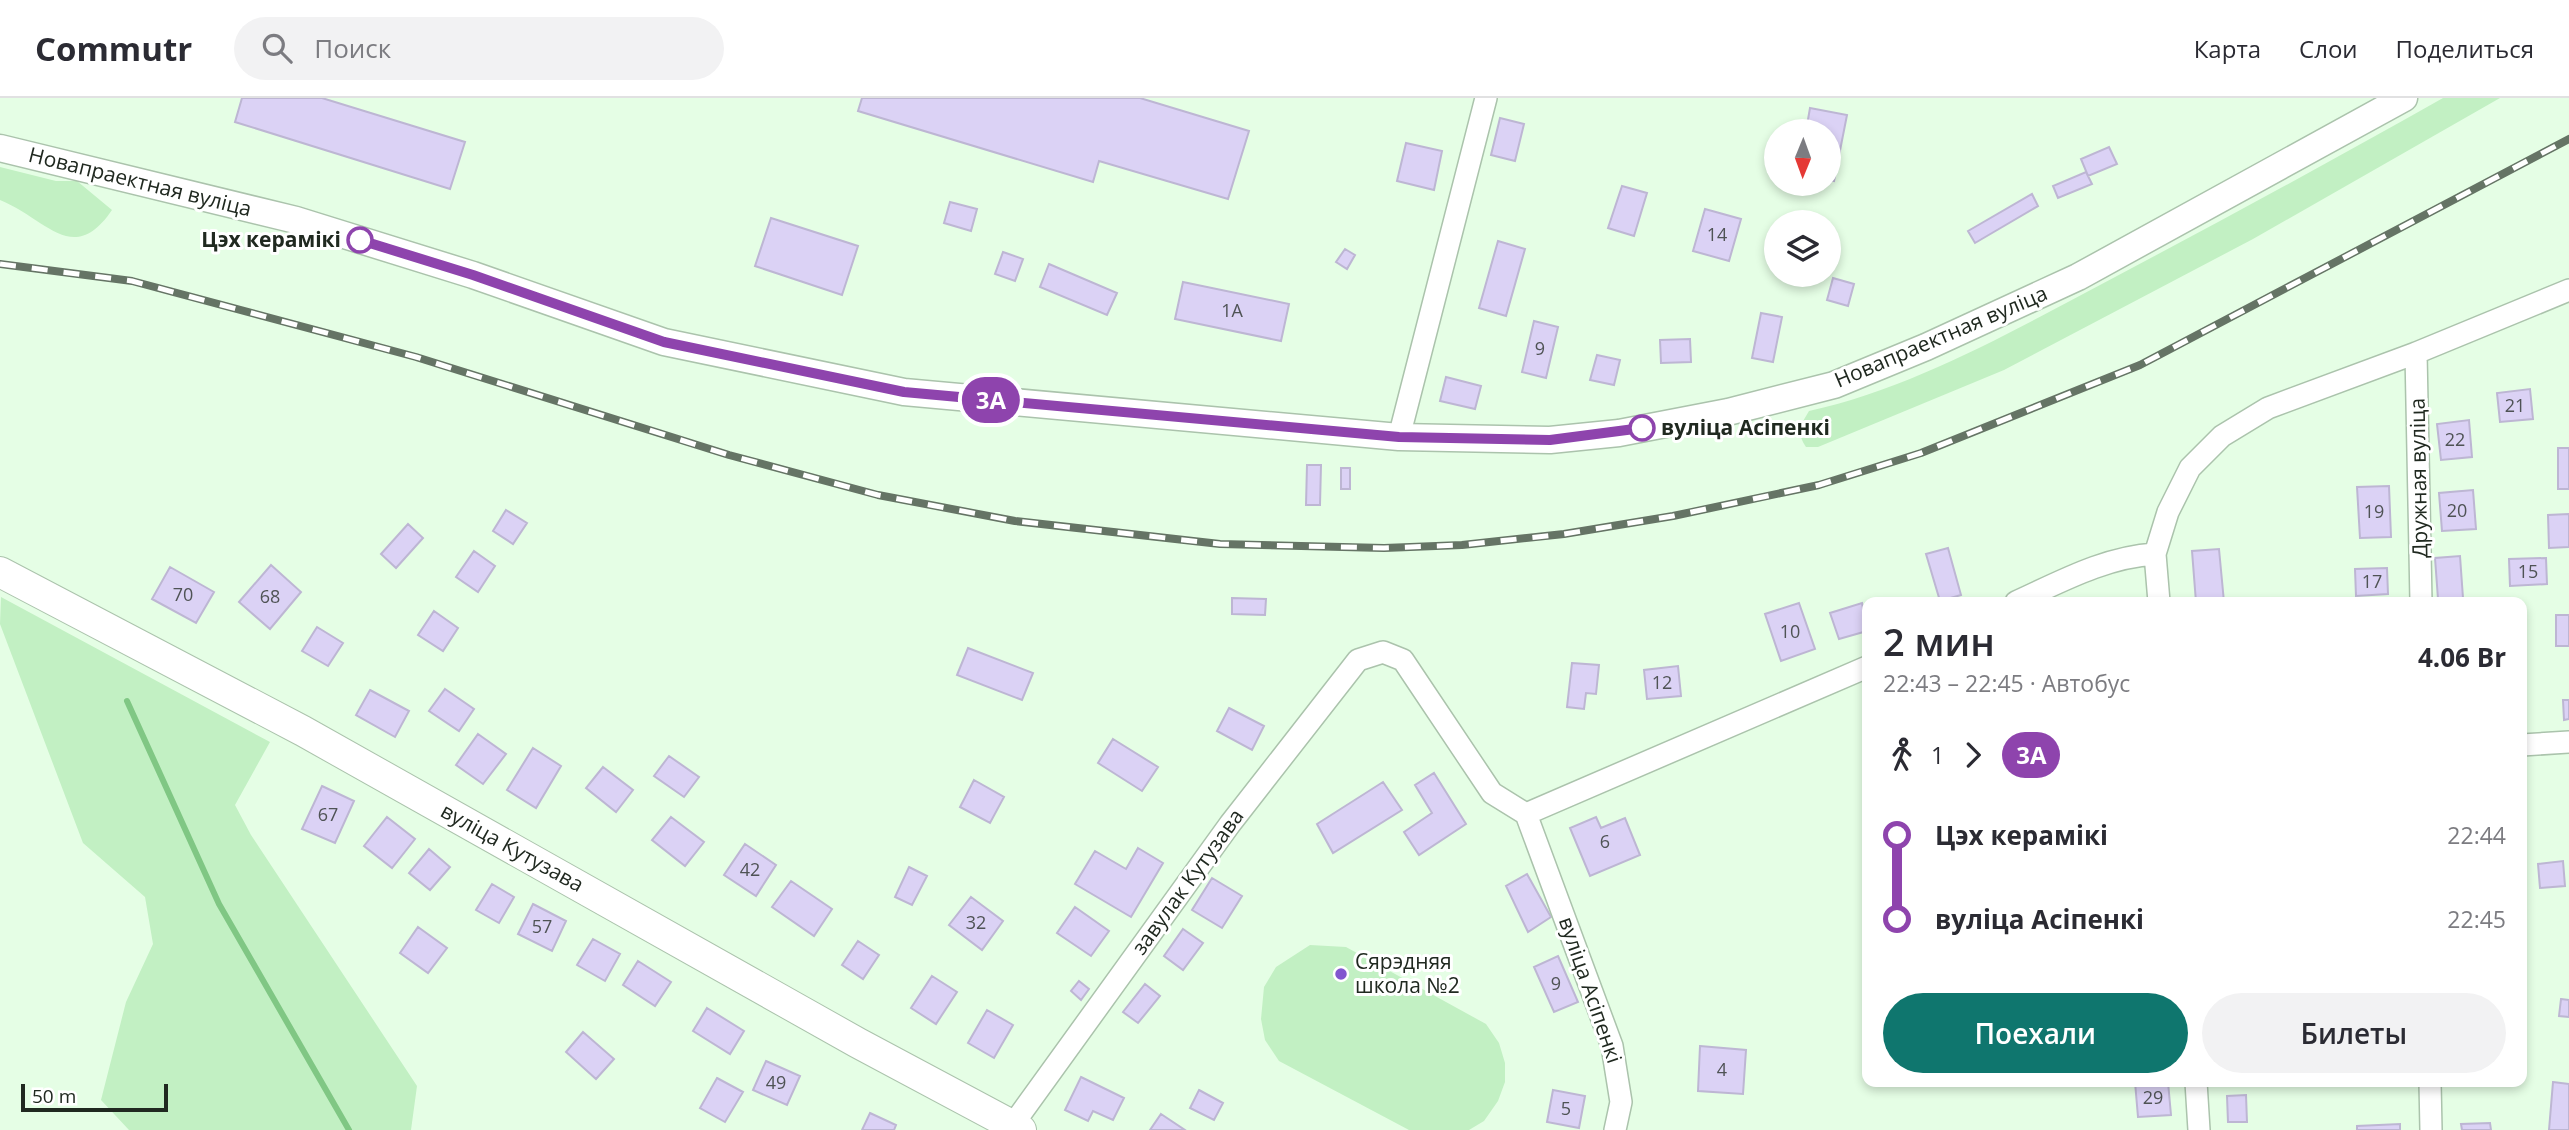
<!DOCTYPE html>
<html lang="ru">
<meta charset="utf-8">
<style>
:root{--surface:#fff;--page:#f2f2f3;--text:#2b2b33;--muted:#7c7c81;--line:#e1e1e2;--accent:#0f766e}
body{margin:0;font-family:"Open Sans",sans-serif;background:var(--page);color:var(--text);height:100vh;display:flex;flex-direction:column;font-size:26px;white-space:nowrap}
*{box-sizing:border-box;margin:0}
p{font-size:23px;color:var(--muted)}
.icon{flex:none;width:38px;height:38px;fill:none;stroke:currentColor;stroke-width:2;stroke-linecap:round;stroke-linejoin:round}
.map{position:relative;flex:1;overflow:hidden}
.side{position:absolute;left:1862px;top:499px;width:665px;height:490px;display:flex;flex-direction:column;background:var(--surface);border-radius:14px;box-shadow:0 4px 10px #0003}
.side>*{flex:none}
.badge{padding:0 14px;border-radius:23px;font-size:24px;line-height:46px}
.needle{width:46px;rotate:181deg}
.tools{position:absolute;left:1764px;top:21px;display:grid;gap:14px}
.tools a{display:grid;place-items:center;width:77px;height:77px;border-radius:50%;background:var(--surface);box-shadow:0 4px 10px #0003;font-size:35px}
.scale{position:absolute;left:21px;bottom:18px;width:147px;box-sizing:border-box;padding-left:7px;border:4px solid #202920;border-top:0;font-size:19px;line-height:24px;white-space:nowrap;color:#202920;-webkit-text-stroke:5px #fff;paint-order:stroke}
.map>.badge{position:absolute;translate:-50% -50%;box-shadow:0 0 0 4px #fff}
.legs{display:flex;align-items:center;gap:10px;height:77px;padding:0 21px;font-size:23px}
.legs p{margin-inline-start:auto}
.head{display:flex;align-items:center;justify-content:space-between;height:119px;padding:0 21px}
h1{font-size:38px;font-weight:600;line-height:52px}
.primary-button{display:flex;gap:14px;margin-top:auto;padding:14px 21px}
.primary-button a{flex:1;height:80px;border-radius:42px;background:var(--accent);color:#fff;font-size:28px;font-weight:600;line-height:80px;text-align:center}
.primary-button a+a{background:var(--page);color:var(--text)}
ul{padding:0 21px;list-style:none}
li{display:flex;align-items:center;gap:24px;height:84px;font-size:26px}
li i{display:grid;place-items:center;width:10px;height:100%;margin:0 9px;background:currentColor}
li i::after{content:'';width:18px;height:18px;margin:-9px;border:5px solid;border-radius:50%;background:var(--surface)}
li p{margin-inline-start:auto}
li:first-child i{background:linear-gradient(#0000 50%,currentColor 0)}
li:last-child i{background:linear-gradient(currentColor 50%,#0000 0)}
header{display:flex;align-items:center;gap:42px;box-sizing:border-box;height:98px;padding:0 35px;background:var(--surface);border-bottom:2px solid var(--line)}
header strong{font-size:33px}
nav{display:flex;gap:38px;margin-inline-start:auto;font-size:24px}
.search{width:490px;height:63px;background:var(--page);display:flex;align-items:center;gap:18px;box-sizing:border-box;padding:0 24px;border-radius:38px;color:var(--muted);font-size:26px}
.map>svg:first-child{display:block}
.green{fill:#c2f0c3}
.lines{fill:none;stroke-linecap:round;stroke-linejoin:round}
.stream{stroke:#80c784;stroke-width:6}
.building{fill:#dbd2f5;stroke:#bdb6d3;stroke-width:2}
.minor-casing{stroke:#abc3ac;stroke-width:24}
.tertiary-casing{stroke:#abc3ac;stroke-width:29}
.secondary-casing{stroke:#abc3ac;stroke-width:32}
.minor{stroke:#fff;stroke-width:21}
.tertiary{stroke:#fff;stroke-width:26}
.secondary{stroke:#fff;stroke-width:30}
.rail-casing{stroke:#657465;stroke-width:8}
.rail{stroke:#fff;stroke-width:5;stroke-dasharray:16;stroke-linecap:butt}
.line-1-casing{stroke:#fff;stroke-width:16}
.line-1{stroke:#8e44ad;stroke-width:10}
.stop-1-dot{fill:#fff;stroke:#8e44ad;stroke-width:3.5}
.poi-dot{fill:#8256cf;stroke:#fff;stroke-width:2.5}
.labels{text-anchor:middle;stroke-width:6;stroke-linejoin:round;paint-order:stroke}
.number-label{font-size:18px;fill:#4f5355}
.street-label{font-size:21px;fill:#202920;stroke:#fff}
.stop-label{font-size:21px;font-weight:bold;fill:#202920;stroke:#fff;text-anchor:end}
.poi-label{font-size:21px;fill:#202920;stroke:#fff;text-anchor:start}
</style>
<header>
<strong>Commutr</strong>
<div class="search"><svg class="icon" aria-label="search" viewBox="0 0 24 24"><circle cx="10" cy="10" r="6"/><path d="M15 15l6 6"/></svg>Поиск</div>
<nav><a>Карта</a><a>Слои</a><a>Поделиться</a></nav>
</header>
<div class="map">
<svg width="2569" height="1032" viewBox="0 0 2569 1032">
<rect width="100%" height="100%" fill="#e5fee5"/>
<!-- green -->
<path class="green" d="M2443,0h57l-247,141 -249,131 -186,77h-12c-10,-14 -5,-23 3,-36 103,-23 198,-77 291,-126 115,-61 230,-123 343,-187z
M0,69l56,14h21l35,29c-39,57 -65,9 -112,-10z
M1,499l269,145 -35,63 16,30 166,251 -6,44h-282l-28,-30 25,-98 27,-58 -8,-47 -62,-54 -83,-219z
M1310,847l36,2 140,77 13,19 6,20v19l-7,19 -14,20 -15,9h-60l-130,-69 -14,-21 -4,-21 3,-32 12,-20z"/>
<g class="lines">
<!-- stream -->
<path class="stream" d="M127,603l92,203 130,226"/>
</g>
<!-- building -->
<path class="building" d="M242,0h80l143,44 -15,47 -215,-67z
M862,0h278l109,33 -21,68 -129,-38 -6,21 -235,-71z
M1810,10l37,7 -13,66 -5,-1v-49h-23z
M1500,20l24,6 -9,37 -24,-6z
M1406,45l36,8 -8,39 -37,-9z
M2109,49l8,17 -29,12 -7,-17z
M2086,74l6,12 -34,14 -5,-12z
M1622,88l25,7 -13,43 -26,-8z
M2032,96l6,12 -63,37 -7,-12z
M950,104l27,7 -6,22 -27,-8z
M1705,111l36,10 -12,42 -36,-10z
M771,120l87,28 -16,49 -87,-29z
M1498,143l27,8 -19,67 -27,-8z
M1345,151l10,6 -8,14 -11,-7z
M1003,154l20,7 -8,22 -20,-7z
M1049,166l68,29 -10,22 -67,-28z
M1833,180l21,6 -6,22 -21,-6z
M1183,184l106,22 -8,37 -106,-22z
M1761,215l21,4 -9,45 -21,-4z
M1534,223l24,6 -12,51 -24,-6z
M1690,241l1,23 -30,1 -1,-23z
M1597,257l23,5 -6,25 -24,-5z
M1446,279l35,9 -6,23 -35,-8z
M2530,291l3,30 -33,3 -3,-29z
M2469,322l3,37 -31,3 -4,-36z
M2558,350h11v41h-11z
M1307,367h14l-1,40h-14z
M1341,370h9v21h-9z
M2389,388l2,51 -31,1 -3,-51z
M2473,392l3,39 -34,2 -3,-38z
M506,412l21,13 -14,21 -20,-13z
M2569,416v33l-20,1 -1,-33z
M408,426l15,14 -27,30 -15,-14z
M1948,450l13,47 -21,6 -14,-47z
M2219,451l5,53h-28l-4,-51z
M474,453l21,15 -17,26 -22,-15z
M2460,458l3,42 -25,1 -3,-41z
M2546,460l1,26 -37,2 -1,-27z
M271,467l30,27 -31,37 -31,-27z
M170,469l44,25 -18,31 -44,-24z
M2387,470l1,26 -32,2 -1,-27z
M1232,500l34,1 -1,16 -33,-1z
M1799,505l16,46 -34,12 -16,-47z
M1862,505l5,28 -28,8 -9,-26z
M434,513l24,17 -15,23 -25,-16z
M2556,517h13v31h-13z
M317,529l26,16 -15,23 -26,-15z
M968,550l65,25 -11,27 -65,-25z
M1572,565l27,2 -3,29 -10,-1 -2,16 -17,-2z
M1678,568l3,30 -34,3 -3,-29z
M445,591l29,20 -15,22 -30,-20z
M370,592l39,21 -14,26 -39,-22z
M2563,602h6v19l-5,1z
M1229,610l35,18 -12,24 -35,-19z
M478,636l28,20 -23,30 -27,-19z
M1113,641l45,28 -16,24 -44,-28z
M533,650l28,18 -25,42 -29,-18z
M669,658l30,21 -15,20 -30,-21z
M603,669l30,23 -17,22 -30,-24z
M1434,675l32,51 -47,31 -15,-23 28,-19 -17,-28z
M974,682l30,17 -14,26 -30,-16z
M1383,684l19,28 -69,43 -16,-29z
M322,688l32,15 -19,42 -33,-14z
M387,719l28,22 -23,29 -28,-22z
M671,719l33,25 -19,24 -33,-26z
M1596,719l5,11 24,-10 15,37 -50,21 -20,-48z
M745,746l31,21 -20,31 -32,-21z
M1138,750l25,15 -32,54 -56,-33 20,-33 31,18z
M429,751l21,18 -20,23 -21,-17z
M2563,763l2,25 -25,2 -2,-24z
M909,769l18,9 -15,29 -17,-8z
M1527,776l24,43 -23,15 -22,-46z
M1212,780l30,18 -20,32 -30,-18z
M791,783l41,28 -18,27 -42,-29z
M492,786l22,13 -15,26 -23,-13z
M971,799l32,24 -21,29 -33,-25z
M533,806l33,17 -14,30 -34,-17z
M1075,809l34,24 -18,25 -34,-23z
M418,829l29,21 -19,25 -28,-20z
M1183,831l20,14 -20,27 -19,-14z
M593,841l27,15 -15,27 -28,-16z
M858,843l21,14 -16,24 -21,-14z
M1558,858l20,46 -24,10 -20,-45z
M638,863l33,21 -16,24 -32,-21z
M932,878l25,16 -21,32 -25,-16z
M1079,883l10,8 -8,11 -10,-9z
M1145,886l15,12 -22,27 -15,-11z
M2561,901l8,1v17l-10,-1z
M707,910l37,23 -14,23 -37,-23z
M987,912l26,15 -19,33 -26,-15z
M583,934l31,27 -18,20 -30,-27z
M1700,948l46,4 -3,44 -45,-3z
M766,963l34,15 -13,29 -34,-15z
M1081,979l43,21 -11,22 -20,-9 -5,10 -23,-11z
M717,980l26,14 -18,30 -25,-14z
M2135,984h33l3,33 -33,2z
M2553,984l16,2v46h-20z
M1199,992l24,13 -9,17 -24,-12z
M1553,992l32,6 -6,32 -32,-6z
M2246,997l1,27h-19l-1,-26z
M870,1015l26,12 -2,5h-32z
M1161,1016l24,16h-35z
M2490,1025l1,7h-29l-1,-6z
M2400,1026v6h-43v-4z"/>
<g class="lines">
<!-- minor casing -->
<g class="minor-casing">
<path id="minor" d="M2416,255l5,249
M1399,339l87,-339
M2016,504c44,-20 89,-45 139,-48
M2159,504l-4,-48 13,-42 22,-44 32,-32 46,-28 148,-55 153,-63
M2522,647l47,-3
M1526,716l86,232 9,56 -6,28
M2196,984l3,48
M2430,984l1,48
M1009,1032l221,-306 128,-164 25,-8 20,8 89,133 34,21 341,-147"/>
</g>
<!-- tertiary casing -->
<g class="tertiary-casing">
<path id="tertiary" d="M0,50l296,72 177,55 191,67 240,50 495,45 151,3 69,-7 109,-21 106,-27 92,-38 152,-70 326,-179"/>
</g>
<!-- secondary casing -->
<g class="secondary-casing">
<path id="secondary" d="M0,474l303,159 555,312 163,87"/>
</g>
<!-- minor -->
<use href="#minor" class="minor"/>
<!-- tertiary -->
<use href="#tertiary" class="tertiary"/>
<!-- secondary -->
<use href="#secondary" class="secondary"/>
<!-- rail casing -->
<g class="rail-casing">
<path id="rail" d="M0,166l132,17 284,76 313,98 149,40 137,26 205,23 164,4 78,-3 102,-11 109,-18 146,-31 102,-32 219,-88 429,-226"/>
</g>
<!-- rail -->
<use href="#rail" class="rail"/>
</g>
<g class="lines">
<!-- line-1 casing -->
<g class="line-1-casing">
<path id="line-1" d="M360,142l113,35 191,67 240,50 495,45 151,3 92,-12"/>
</g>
<!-- line-1 -->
<use href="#line-1" class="line-1"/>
</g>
<!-- markers -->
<g class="stop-1-dot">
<circle cx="360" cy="142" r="12"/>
<circle cx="1642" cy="330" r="12"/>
</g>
<circle class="poi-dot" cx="1341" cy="876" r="7"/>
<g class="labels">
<!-- number labels -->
<g class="number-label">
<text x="1717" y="143">14</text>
<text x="1232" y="219">1А</text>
<text x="1540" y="257">9</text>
<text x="2515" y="314">21</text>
<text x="2455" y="348">22</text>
<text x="2457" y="419">20</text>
<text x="2374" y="420">19</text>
<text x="2528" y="480">15</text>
<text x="2372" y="490">17</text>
<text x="183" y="503">70</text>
<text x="270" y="505">68</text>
<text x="1790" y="540">10</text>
<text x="1662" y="591">12</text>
<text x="328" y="723">67</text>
<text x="1605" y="750">6</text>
<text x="750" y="778">42</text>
<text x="976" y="831">32</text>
<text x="542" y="835">57</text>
<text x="1556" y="892">9</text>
<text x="1722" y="978">4</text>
<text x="776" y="991">49</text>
<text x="2153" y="1006">29</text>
<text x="1566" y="1017">5</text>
</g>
<!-- street labels -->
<g class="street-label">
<text transform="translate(140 84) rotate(14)" y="7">Новапраектная вуліца</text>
<text transform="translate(1941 239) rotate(-23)" y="7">Новапраектная вуліца</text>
<text transform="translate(2419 380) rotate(-91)" y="7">Дружная вуліца</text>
<text transform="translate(512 750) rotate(29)" y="7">вуліца Кутузава</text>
<text transform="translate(1188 784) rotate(-54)" y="7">завулак Кутузава</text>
<text transform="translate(1590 892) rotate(71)" y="7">вуліца Асіпенкі</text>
</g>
<!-- stop labels -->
<g class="stop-label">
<text x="341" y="149">Цэх керамікі</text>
<text x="1661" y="337" text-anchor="start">вуліца Асіпенкі</text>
</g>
<!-- poi labels -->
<g class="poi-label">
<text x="1355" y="871">Сярэдняя<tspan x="1355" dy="24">школа №2</tspan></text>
</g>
</g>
</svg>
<div class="tools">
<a><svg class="needle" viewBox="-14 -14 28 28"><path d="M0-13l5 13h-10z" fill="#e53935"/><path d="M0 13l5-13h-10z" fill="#7c7c81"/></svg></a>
<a><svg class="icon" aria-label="layers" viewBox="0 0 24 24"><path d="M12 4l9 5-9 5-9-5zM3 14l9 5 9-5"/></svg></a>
</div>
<div class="scale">50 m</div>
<b class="badge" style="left:991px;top:302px;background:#8e44ad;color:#fff">3А</b>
<section class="side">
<div class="head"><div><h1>2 мин</h1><p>22:43 – 22:45 · Автобус</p></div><b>4.06 Br</b></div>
<div class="legs"><svg class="icon" aria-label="walk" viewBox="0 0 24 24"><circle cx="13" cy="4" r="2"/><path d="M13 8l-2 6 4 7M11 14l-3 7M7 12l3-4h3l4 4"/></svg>1<svg class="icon" aria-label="forward" viewBox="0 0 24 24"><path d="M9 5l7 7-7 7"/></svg><b class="badge" style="background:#8e44ad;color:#fff">3А</b></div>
<ul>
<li><i style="color:#8e44ad"></i><b>Цэх керамікі</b><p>22:44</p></li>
<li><i style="color:#8e44ad"></i><b>вуліца Асіпенкі</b><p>22:45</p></li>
</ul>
<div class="primary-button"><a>Поехали</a><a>Билеты</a></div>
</section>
</div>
